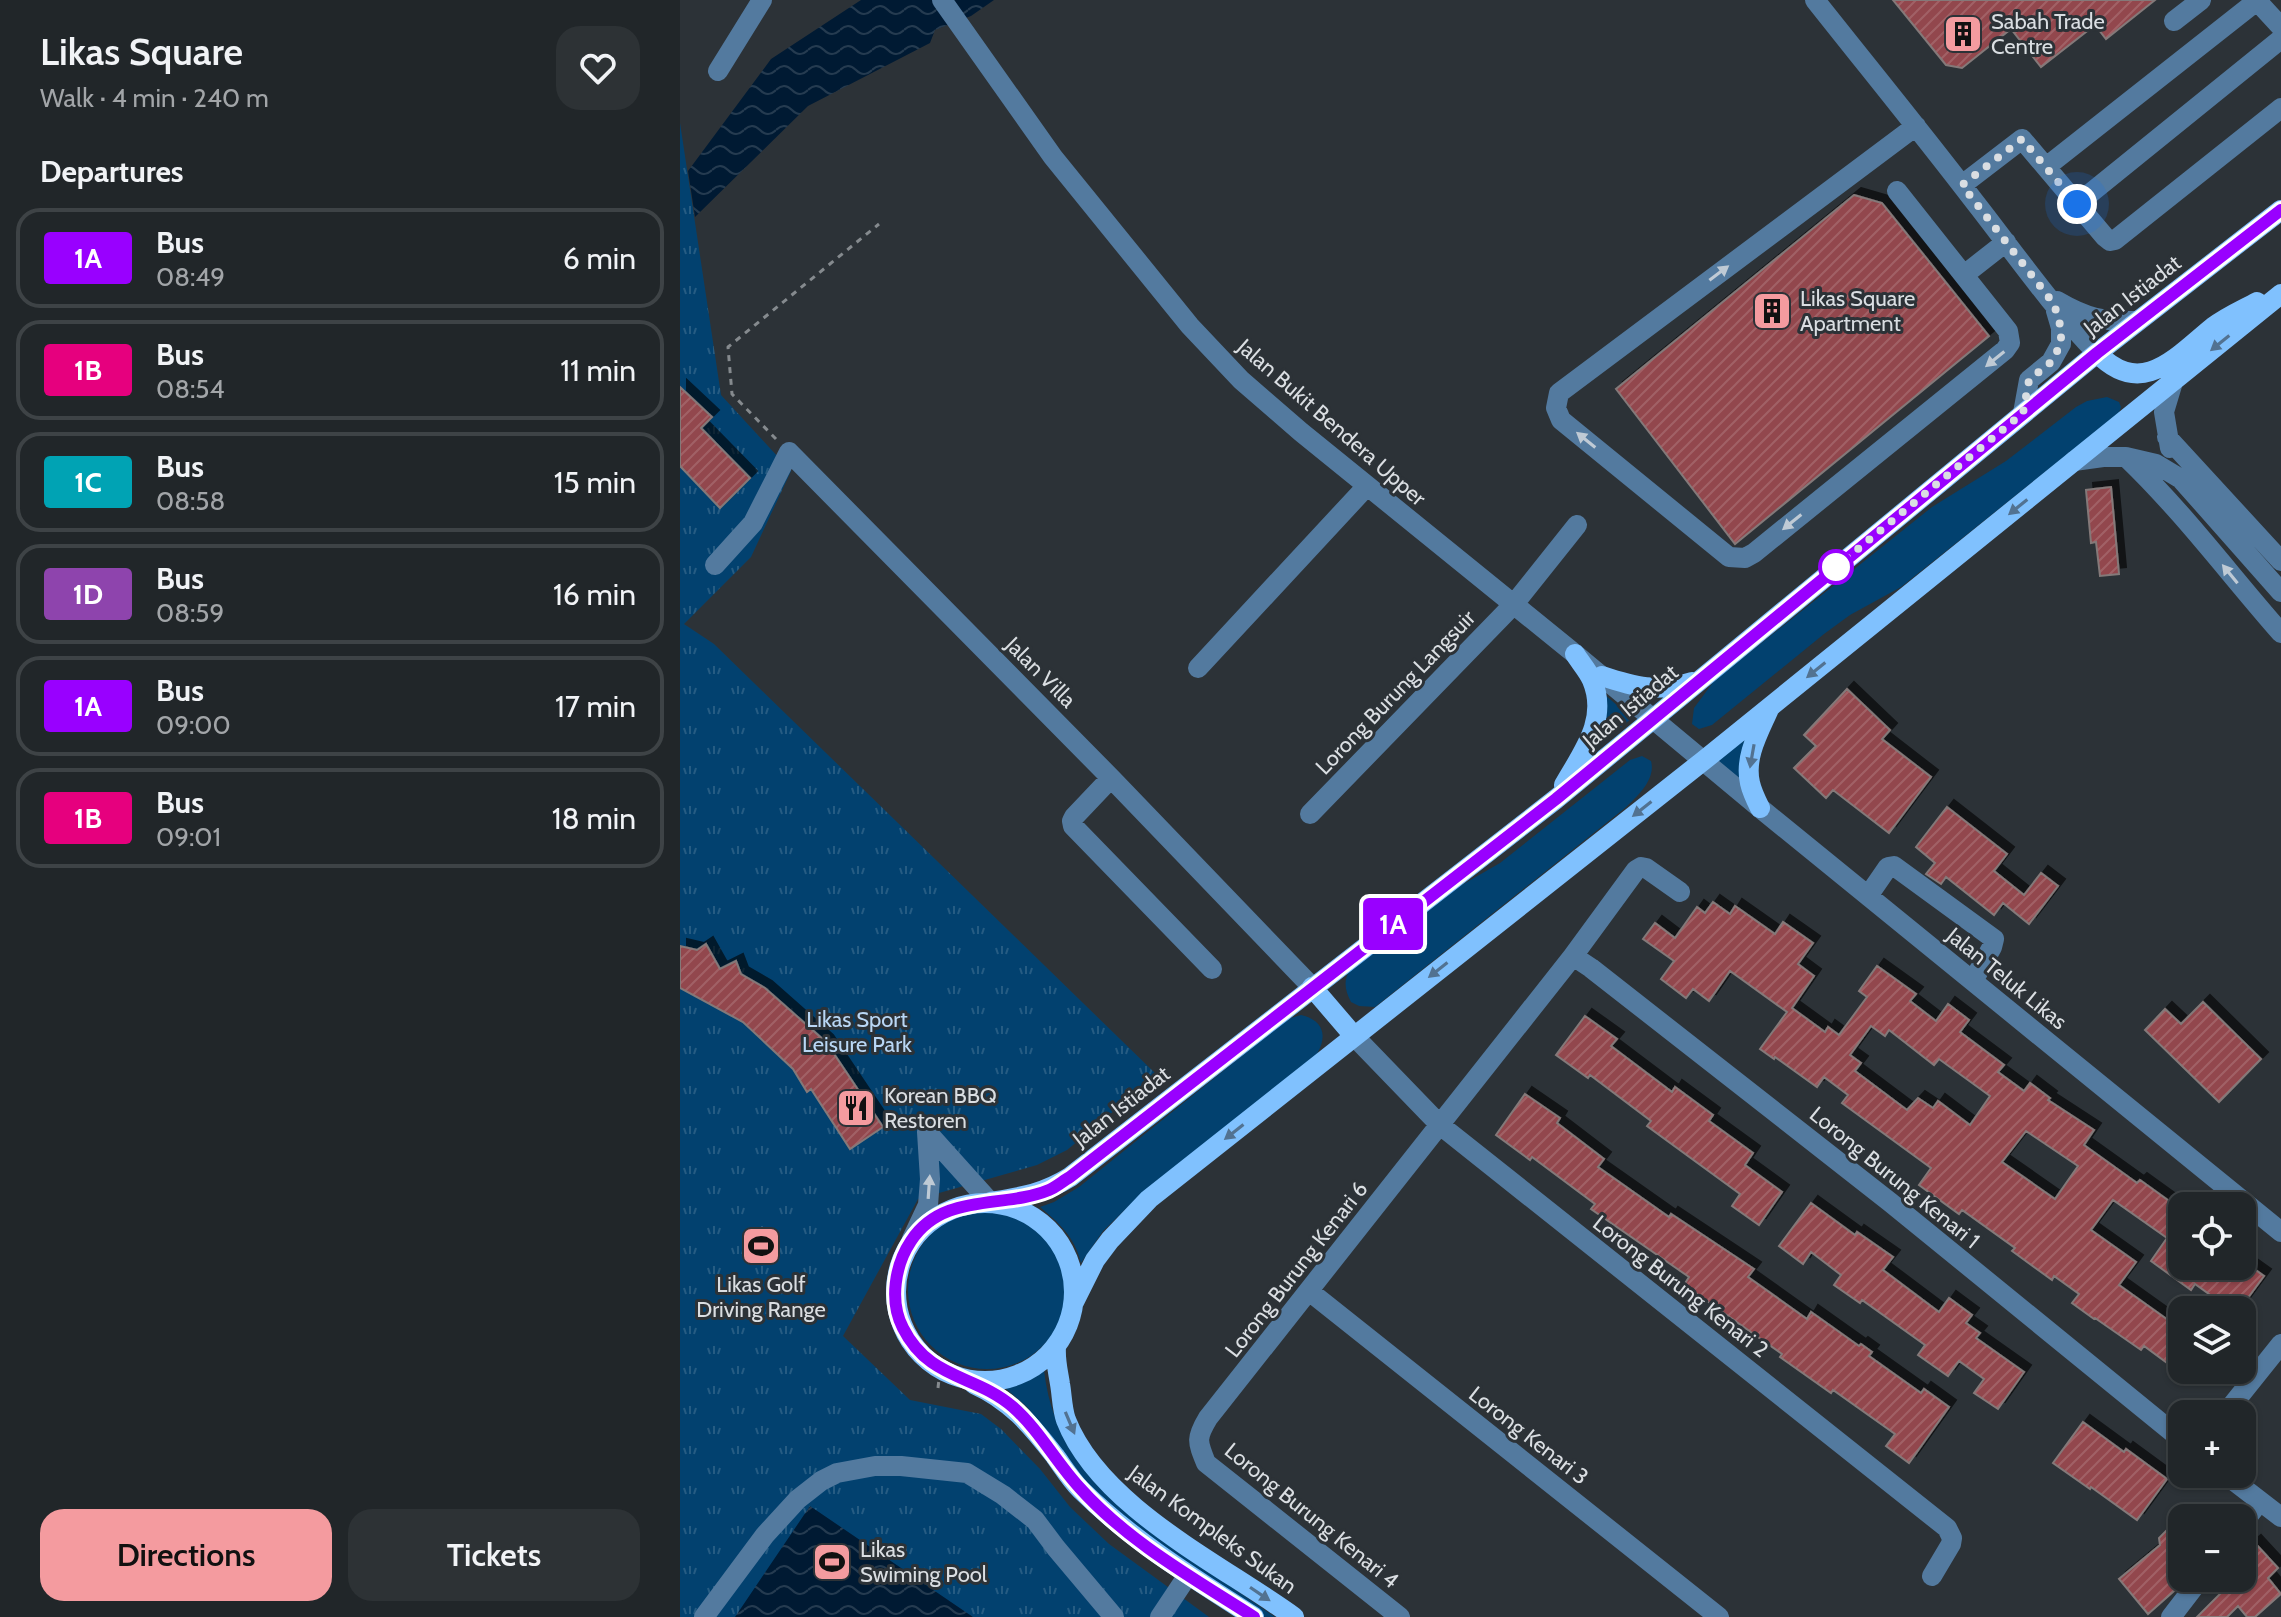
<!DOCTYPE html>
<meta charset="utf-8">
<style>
:root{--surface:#212629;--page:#2d3235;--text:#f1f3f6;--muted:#a2a5a8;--line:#3e4346;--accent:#f49b9f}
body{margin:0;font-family:Cabin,sans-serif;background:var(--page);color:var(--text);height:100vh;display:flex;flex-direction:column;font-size:30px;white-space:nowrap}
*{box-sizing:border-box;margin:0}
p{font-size:26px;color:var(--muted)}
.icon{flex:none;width:44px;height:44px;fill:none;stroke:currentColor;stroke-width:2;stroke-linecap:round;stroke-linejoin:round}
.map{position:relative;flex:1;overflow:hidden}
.sheet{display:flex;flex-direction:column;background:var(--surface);width:680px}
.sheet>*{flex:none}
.badge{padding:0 16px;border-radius:6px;font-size:28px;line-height:52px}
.tools{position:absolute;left:1488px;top:1192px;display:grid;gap:16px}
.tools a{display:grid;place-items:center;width:88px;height:88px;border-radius:16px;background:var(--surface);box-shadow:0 2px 6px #0004,0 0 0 2px var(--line);font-size:40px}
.you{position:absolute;width:40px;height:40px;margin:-20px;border:6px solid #fff;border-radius:50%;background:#1a73e8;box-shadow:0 0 0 12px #1a73e833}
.map>.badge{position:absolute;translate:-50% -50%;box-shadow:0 0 0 4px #fff}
h2{padding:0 40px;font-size:30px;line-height:72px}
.round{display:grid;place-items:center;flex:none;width:84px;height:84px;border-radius:24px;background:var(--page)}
.summary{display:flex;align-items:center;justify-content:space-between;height:136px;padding:0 40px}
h1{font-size:38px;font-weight:600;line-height:60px}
.button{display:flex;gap:16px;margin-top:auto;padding:16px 40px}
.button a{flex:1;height:92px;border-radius:24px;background:var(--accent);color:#111;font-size:32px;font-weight:600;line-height:92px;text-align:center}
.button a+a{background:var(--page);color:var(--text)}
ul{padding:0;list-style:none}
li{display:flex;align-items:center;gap:24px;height:100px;margin:0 16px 12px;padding:0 24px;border:4px solid var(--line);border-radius:24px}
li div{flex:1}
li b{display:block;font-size:30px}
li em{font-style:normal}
li .badge{min-width:88px;font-weight:700;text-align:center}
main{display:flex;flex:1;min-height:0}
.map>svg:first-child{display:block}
.grass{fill:#02416f}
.park{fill:url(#park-tufts)}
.water{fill:url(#water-waves)}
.building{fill:url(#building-hatch);stroke:#847979;stroke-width:2;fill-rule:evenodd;filter:url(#shadow)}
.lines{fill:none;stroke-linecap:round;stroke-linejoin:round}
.path{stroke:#858a8e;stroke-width:3;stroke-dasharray:6 6;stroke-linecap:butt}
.minor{stroke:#537a9f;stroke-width:20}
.major{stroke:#80c1fe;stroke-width:20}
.oneway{fill:#bfcad5}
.oneway2{fill:#527291}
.line-casing{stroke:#fff;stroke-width:18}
.line{stroke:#90f;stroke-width:12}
.walk{stroke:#dadee2;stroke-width:8;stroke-dasharray:0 14.4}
.stop-dot{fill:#fff;stroke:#90f;stroke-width:4}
.labels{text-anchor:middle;stroke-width:6;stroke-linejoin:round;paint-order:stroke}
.poi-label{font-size:22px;fill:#dadee2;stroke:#2c3237;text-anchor:start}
.street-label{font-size:22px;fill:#dadee2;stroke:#2c3237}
.park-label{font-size:22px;fill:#b9d7f5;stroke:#2c3237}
</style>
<main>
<section class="sheet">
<div class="summary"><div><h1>Likas Square</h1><p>Walk · 4 min · 240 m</p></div><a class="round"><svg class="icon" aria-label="heart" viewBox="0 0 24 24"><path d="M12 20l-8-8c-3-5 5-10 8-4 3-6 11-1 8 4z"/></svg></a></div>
<h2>Departures</h2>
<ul>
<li><span class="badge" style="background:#90f;color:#fff">1A</span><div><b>Bus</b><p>08:49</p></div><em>6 min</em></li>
<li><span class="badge" style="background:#e6007e;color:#fff">1B</span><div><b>Bus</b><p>08:54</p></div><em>11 min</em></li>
<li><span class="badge" style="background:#00a3b4;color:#fff">1C</span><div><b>Bus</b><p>08:58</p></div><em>15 min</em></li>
<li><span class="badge" style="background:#8e44ad;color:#fff">1D</span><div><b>Bus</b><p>08:59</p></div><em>16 min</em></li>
<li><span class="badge" style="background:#90f;color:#fff">1A</span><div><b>Bus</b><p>09:00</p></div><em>17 min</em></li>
<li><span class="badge" style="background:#e6007e;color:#fff">1B</span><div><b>Bus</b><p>09:01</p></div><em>18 min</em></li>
</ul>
<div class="button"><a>Directions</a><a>Tickets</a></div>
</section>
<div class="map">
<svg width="1601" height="1617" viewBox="0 0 1601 1617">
<defs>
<pattern id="park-tufts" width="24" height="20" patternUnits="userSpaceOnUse" patternTransform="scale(2)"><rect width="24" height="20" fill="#02416f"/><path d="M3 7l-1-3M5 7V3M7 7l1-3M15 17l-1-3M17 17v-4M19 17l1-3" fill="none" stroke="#265c83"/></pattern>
<pattern id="water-waves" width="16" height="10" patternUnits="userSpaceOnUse" patternTransform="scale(2)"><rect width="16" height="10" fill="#001a33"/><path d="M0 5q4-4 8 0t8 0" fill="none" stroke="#253b50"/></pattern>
<pattern id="building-hatch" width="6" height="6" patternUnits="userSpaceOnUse" patternTransform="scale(2)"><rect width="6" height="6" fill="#92474d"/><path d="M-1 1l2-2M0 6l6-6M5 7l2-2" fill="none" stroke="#a16166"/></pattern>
<filter id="shadow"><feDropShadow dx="7" dy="-7" stdDeviation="0" flood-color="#0009"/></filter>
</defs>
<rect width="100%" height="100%" fill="#2c3237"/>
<!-- grass -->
<path class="grass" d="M1427,397l12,5 2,5 -2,6 -218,174 -51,28 -26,19 -112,91 -13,4 -7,-5 2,-16 20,-27 218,-174 74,-46 70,-54 11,-6z
M918,689l34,29 -45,38z
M1065,740l1,44 -28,-22 2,-5z
M962,756l9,5c5,18 -13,35 -26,47l-250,199 -16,-1 -8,-4c-6,-12 -8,-21 -1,-32l91,-73 59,-34 130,-103z
M621,1015c22,5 27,20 16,39l-182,146 -32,31 -22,32c-6,-26 -22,-40 -41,-56l14,-5 25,-15 209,-168z
M228 1290a79 79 0 1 1 158 0a79 79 0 1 1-158 0Z
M364,1370c10,90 70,135 140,184 30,21 61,42 91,63h-10l-124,-85 -56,-49 -58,-76 -24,-21 17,-4z"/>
<!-- park -->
<path class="park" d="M0,123l41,272 70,76 -40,86 -67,67 30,20 443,431 -90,75 -30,15 -119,34 -75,137 67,64 71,14 20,15 39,40 30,38 39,37 100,73h-529z"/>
<!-- water -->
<path class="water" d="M181,0h133l-23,16 -36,14 -5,13 -122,63 -113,111 -7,-46 83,-112z
M130,1506l163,111h-238z"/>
<!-- building -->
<path class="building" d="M1213,0h262l-49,39 -11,-14 -54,42 -30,-38 -49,39 -16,-3z
M1174,195l28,8 107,133 -254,208 -119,-155z
M0,387l32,30 -11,11 49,50 -30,30 -40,-42z
M1431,487l8,87 -19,2 -4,-34 -5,1 -5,-53z
M1167,689l43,41 -8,9 49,38 -42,56 -56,-43 -7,8 -32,-30 22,-22 -12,-11z
M1267,807l60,47 -13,17 30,24 17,-22 17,13 -29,38 -26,-21 -9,12 -48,-38 -5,7 -15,-10 9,-11 -19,-16z
M1033,902l17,12 5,-8 40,28 8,-12 30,21 -15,21 16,12 -22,32 33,24 3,-5 11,8 28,-38 -8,-6 18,-25 39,28 -6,7 26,20 12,-17 21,16 -9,12 44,33 -6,7 26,19 6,-8 20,15 -2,2 46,30 -10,15 53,38 3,-3 36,26 -4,6 10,6v48h68l14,10 -25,34h-8l-36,-26 -4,6 -40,-29 16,-23 -54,-38 -22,30 45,32 -17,23 63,45v44l-38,-28 -3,4 -46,-32 -1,1 -22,-16 7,-9 -25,-18 -2,4 -40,-29 3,-3 -53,-38 -3,4 -40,-29 12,-17 -89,-65 6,-8 -24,-18 -7,10 -42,-30 -1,2 -14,-10 27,-37 -57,-41 -21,30 -16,-12 -7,9 -25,-19 13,-18 -31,-22 12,-16 20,15 22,-31 8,6zM1191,1026l14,10 4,-6 45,35 5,-6 51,37 -20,29 -32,-24 -5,7 -15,-10 -11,12 -52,-39 6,-8 -11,-8zM1346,1131l52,35 -23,33 -53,-37z
M26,944l14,25 16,-8 5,13 24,14 61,54 57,85 -33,22 -39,-60 -4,3 -14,-23 -50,-47 -63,-34v-42l17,4z
M1523,1002l58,57 -42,43 -74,-72 20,-21 16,15z
M905,1016l32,23 -6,7 61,46 3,-5 38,28 -4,6 44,32 -8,12 37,27 -23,33 -27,-19 8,-12 -93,-68 4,-5 -61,-46 -2,3 -32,-23z
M845,1094l35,24 -3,5 47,36 -6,8 71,50 2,-3 83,55 -6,8 59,42 4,-7 48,34 2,-2 11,8 -3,4 52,37 3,-4 25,18 -40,56 -23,-17 9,-12 -62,-44 -2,3 -51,-36 2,-3 -98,-69 5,-8 -98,-68 4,-5 -63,-47 -2,3 -34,-25z
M1131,1203l44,32 2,-3 36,25 -10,13 56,42 10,-14 23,17 -6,8 14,10 -4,5 48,34 -26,37 -24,-16 10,-14 -25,-18 -11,15 -30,-21 7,-10 -63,-45 -2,3 -26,-18 7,-10 -30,-23 -8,12 -24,-18z
M1403,1422l41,30 2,-3 41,30 -30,41 -46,-33 -1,2 -37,-26z
M1502,1515v66l-8,10 -26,23 -29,-35 41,-34 -1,-7z
M1574,1542l24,26 -10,10 13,16 -26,23h-8l-9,-11 -11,11h-30l27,-27 -10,-12h28v-18l3,-3 -3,-5z"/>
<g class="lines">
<!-- path -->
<path class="path" d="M96,439l-44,-45 -4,-47 151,-123
M258,1388l2,-18"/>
<!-- minor -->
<path class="minor" d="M262,0l111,157 137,169 51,54 60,52 274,222 185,154 521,424
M1135,0c53,67 107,133 159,201 40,51 77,105 123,152
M1573,4l5,-2 23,25
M1494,21l27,-21
M38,71l44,-71
M1366,167l207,-163v-4
M1282,185l60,-46 83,98 5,4 5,-1 166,-132
M1217,191l111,140 2,12 -5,7 -251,203 -9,5 -16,-1 -168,-137 -5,-12 3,-15 357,-267
M1397,204l204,-165
M1284,275l42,-33
M1377,301c29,17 46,21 80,20
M1343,413l6,-33 22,-18 10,-18v-16l-5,-17
M1487,437l114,124
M1490,448l-6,-36 9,-30
M1448,459c56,54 102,116 153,174
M1394,461l29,-4h23l30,7 25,15 100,113
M35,565l38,-42 36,-71 322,326 201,209
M518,668l169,-182
M431,778l-37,39 -2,4 1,5 139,143
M630,814l204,-210 63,-79
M1188,896l20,-29 6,-1 100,73 -2,8 -19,34
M893,956l18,12 299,234 292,238
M674,1036l86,89 507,403 5,10 -1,6 -19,32
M247,1132l63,70
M232,1239l16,-34 2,-26 -3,-47
M629,1291l410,326
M1545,1414l56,-70
M1545,1474l56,43
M1562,1524l18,-23
M24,1617l61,-82 33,-36 23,-18 16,-8 38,-7h26l66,7 36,22 32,25 21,28 58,69
M480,1617l28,-42
M720,1617l-194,-154c-9,-22 -10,-25 2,-45l365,-462 63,-86 5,-3 5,1 34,24
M1491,1617l30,-39"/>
<!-- major -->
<path class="major" d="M1417,353c45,46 79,4 116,-26 13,-10 29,-17 44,-25
M922,676c33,11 55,17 90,6
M884,785c18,-32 45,-65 28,-105 -4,-9 -12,-18 -17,-26
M1080,808c-4,-8 -8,-16 -10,-25 -6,-26 9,-51 19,-74
M632,987l42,49
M310,1202c31,-5 53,-8 80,-25l486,-378 541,-446 184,-143
M216 1292a89 89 0 1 1 178 0a89 89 0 1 1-178 0Z
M394,1302l21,-42 15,-20 39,-41 554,-438 578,-467
M376,1347c-1,13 2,24 4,37 2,11 2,25 6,36 34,87 155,144 228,197
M294,1384c36,16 57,41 81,72 8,11 16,24 26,34 52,51 112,88 173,127"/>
</g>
<!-- one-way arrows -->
<defs><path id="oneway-solid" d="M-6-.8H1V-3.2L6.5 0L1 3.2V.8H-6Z" transform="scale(2)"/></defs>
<g class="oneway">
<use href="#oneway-solid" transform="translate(1039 273) rotate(-37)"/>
<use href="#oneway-solid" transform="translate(1315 359) rotate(141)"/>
<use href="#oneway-solid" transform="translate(906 440) rotate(-141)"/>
<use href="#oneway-solid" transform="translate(1112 522) rotate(141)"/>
<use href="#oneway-solid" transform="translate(1550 574) rotate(-129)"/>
<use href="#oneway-solid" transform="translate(249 1187) rotate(-86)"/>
</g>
<g class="oneway2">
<use href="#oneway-solid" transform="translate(1540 343) rotate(141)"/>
<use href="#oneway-solid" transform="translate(1338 507) rotate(141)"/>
<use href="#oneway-solid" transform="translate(1136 670) rotate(141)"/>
<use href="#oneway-solid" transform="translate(1072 756) rotate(100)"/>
<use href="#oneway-solid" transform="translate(962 809) rotate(142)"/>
<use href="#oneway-solid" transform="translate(758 970) rotate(142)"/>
<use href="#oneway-solid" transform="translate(554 1132) rotate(142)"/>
<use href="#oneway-solid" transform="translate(390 1423) rotate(67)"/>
<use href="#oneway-solid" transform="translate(580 1594) rotate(34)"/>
</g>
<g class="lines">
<!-- line casing -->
<g class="line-casing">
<path id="line" d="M574,1617c-61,-39 -127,-76 -175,-130 -23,-25 -40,-57 -66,-80 -38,-33 -84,-27 -110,-79 -14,-27 -8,-63 8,-87 32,-49 92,-32 138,-51 7,-3 14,-9 21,-13l486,-378 541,-446 184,-143"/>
</g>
<!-- line -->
<use href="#line" class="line"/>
<!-- walk -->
<path class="walk" d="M1156,567l187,-154 6,-33 22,-18 10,-18v-16l-7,-24 -92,-119 60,-46 55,65"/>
</g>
<!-- icons -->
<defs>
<g id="building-square" transform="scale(2)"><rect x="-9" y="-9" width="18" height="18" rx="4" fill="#f49b9f" stroke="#2c3237"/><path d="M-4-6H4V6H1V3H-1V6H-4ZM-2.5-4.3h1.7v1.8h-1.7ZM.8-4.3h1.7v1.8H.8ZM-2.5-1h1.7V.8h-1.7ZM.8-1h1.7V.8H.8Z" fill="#111"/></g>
<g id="restaurant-square" transform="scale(2)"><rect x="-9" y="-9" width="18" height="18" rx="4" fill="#f49b9f" stroke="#2c3237"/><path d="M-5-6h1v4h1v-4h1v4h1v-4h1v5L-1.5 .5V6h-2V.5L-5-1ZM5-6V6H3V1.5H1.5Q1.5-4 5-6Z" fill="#111"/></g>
<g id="stadium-square" transform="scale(2)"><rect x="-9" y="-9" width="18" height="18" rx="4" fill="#f49b9f" stroke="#2c3237"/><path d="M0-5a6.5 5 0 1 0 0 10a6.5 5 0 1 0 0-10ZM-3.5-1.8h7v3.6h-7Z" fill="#111"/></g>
</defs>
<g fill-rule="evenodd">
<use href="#building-square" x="1283" y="34"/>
<use href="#building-square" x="1092" y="311"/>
<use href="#restaurant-square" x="176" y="1108"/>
<use href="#stadium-square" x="81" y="1246"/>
<use href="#stadium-square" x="152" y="1562"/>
</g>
<!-- markers -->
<circle class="stop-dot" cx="1156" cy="567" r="16"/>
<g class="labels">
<!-- poi labels -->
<g class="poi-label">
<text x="1311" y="29">Sabah Trade<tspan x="1311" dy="25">Centre</tspan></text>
<text x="1120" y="306">Likas Square<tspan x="1120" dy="25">Apartment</tspan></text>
<text x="204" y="1103">Korean BBQ<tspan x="204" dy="25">Restoren</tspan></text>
<text x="81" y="1292" text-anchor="middle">Likas Golf<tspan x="81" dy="25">Driving Range</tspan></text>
<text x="180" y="1557">Likas<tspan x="180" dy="25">Swiming Pool</tspan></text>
</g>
<!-- street labels -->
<g class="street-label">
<text transform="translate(1452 295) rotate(-38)" y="8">Jalan Istiadat</text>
<text transform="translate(652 422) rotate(41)" y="8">Jalan Bukit Bendera Upper</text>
<text transform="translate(361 672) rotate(45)" y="8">Jalan Villa</text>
<text transform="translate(715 692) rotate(-46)" y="8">Lorong Burung Langsuir</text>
<text transform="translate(950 706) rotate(-40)" y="8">Jalan Istiadat</text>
<text transform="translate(1327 978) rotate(39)" y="8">Jalan Teluk Likas</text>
<text transform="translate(441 1106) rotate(-38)" y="8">Jalan Istiadat</text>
<text transform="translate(1215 1177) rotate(39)" y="8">Lorong Burung Kenari 1</text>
<text transform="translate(616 1269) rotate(-52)" y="8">Lorong Burung Kenari 6</text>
<text transform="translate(1001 1286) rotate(38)" y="8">Lorong Burung Kenari 2</text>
<text transform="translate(849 1435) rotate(38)" y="8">Lorong Kenari 3</text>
<text transform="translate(632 1515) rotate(39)" y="8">Lorong Burung Kenari 4</text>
<text transform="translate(533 1529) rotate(36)" y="8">Jalan Kompleks Sukan</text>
</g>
<!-- park labels -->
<g class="park-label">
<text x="177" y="1027">Likas Sport<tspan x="177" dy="25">Leisure Park</tspan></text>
</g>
</g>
</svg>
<div class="tools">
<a><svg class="icon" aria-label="locate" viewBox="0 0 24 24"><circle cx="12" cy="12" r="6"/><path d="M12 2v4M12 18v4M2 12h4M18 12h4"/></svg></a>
<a><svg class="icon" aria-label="layers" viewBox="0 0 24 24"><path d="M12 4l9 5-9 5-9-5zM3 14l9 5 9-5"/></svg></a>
<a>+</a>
<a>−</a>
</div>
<div class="you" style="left:1397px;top:204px"></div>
<b class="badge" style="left:713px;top:924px;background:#90f;color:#fff">1A</b>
</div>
</main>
